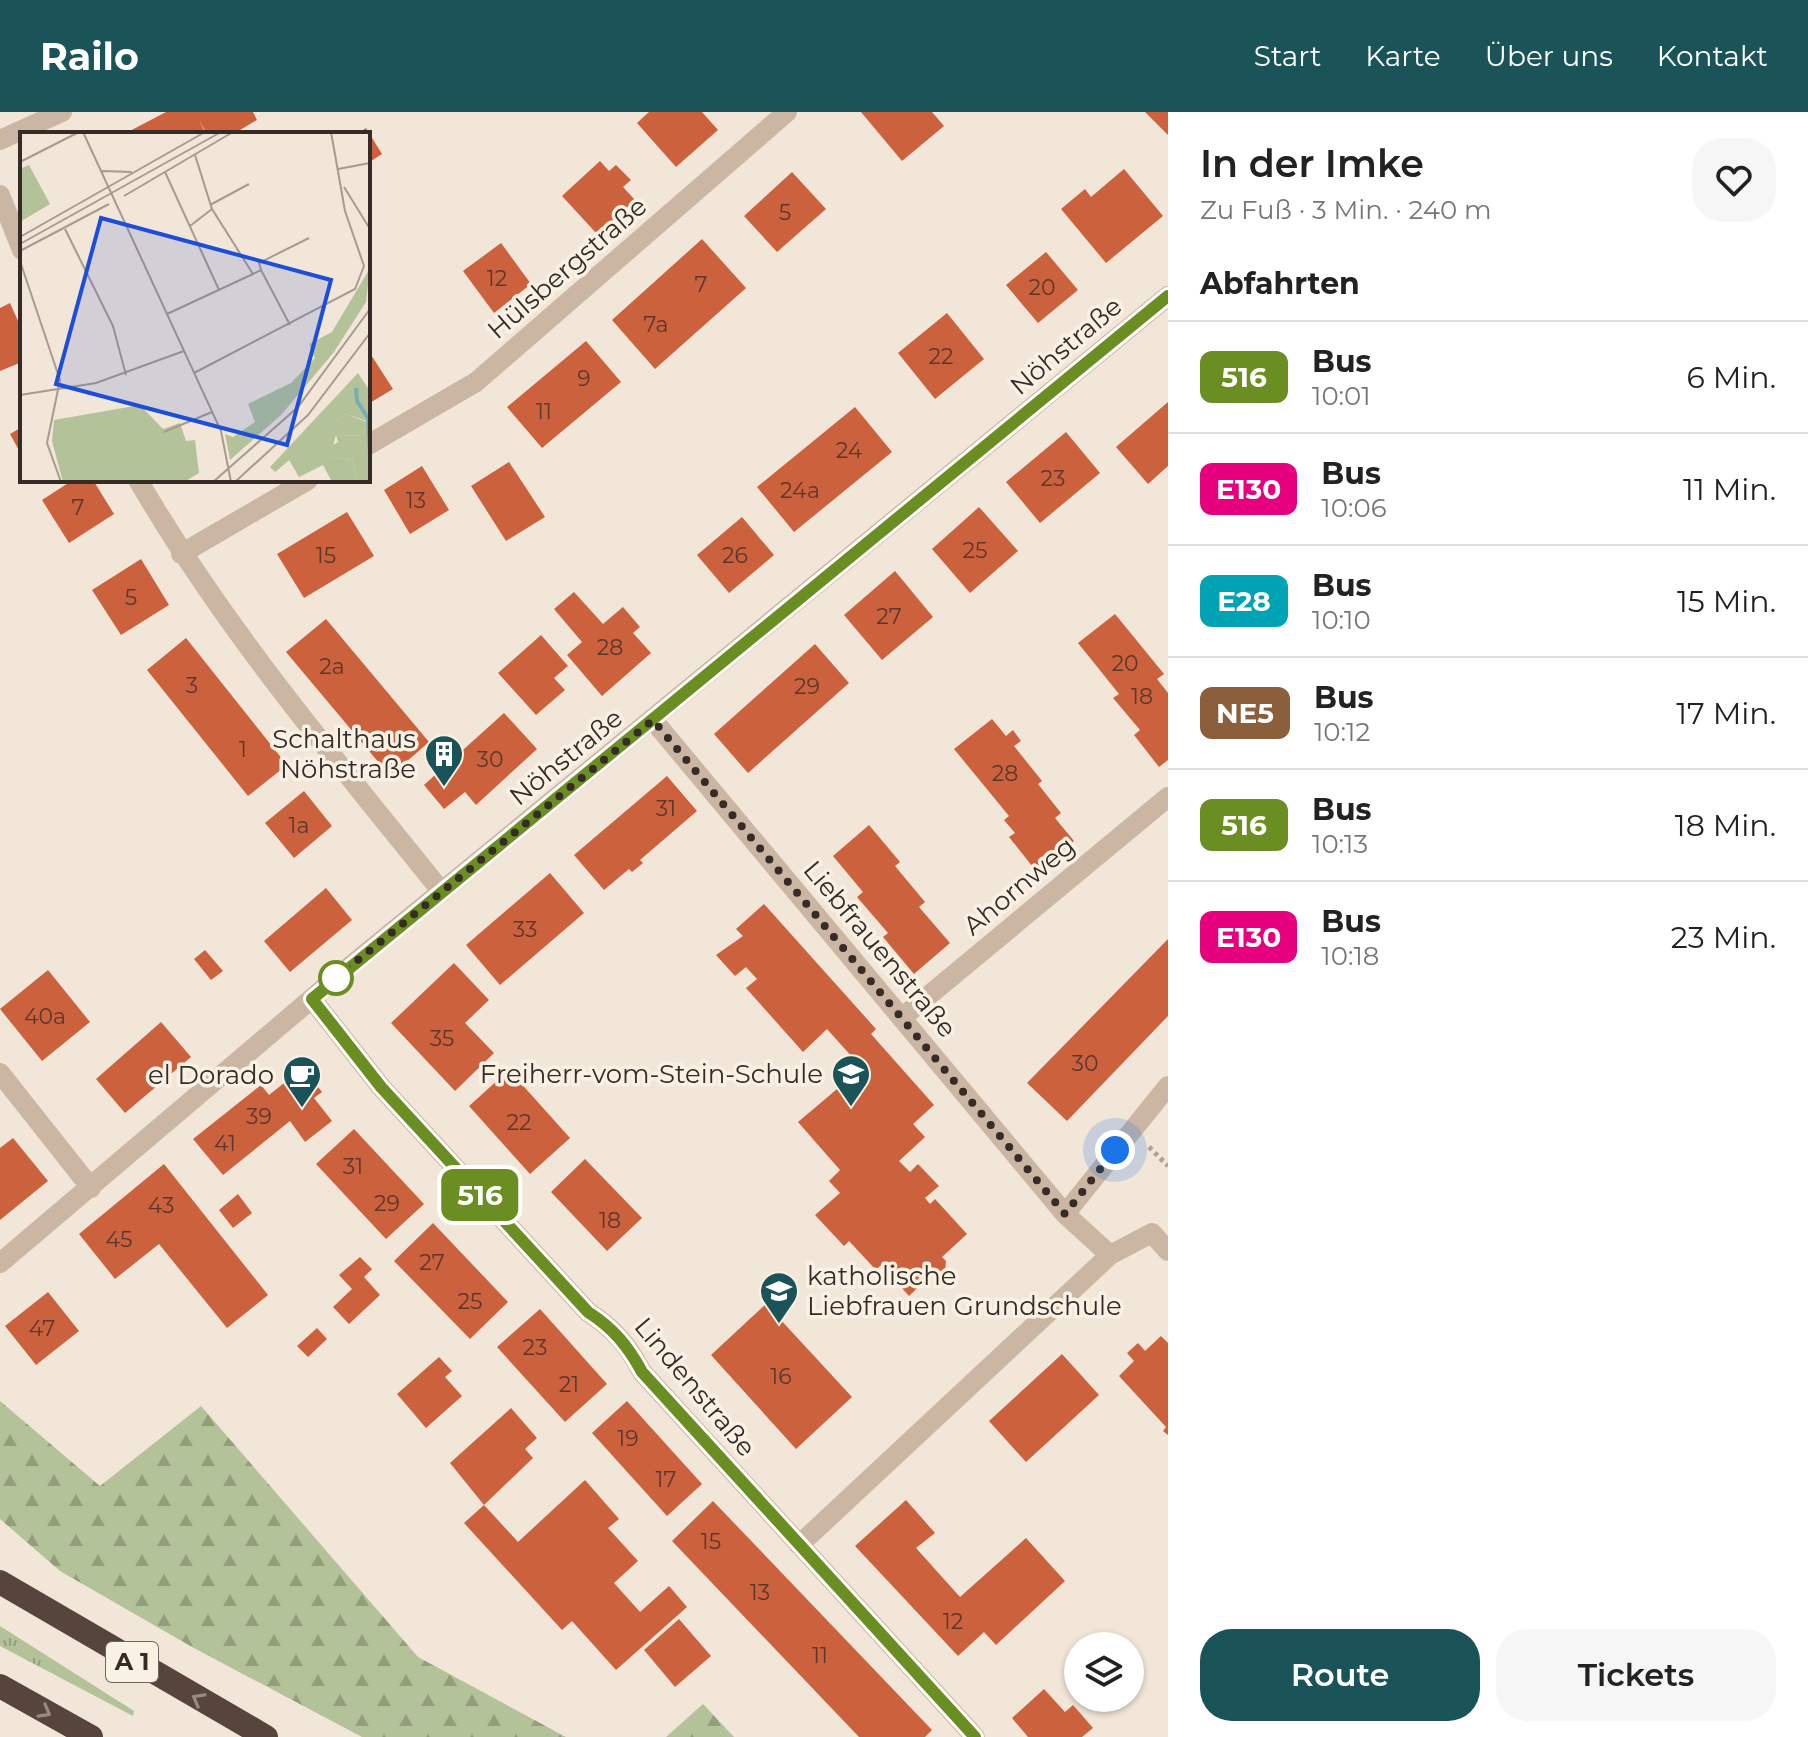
<!DOCTYPE html>
<html lang="de">
<meta charset="utf-8">
<style>
:root{--surface:#fff;--page:#f6f6f6;--text:#222;--muted:#767676;--line:#e0e0e0;--accent:#1a5459}
body{margin:0;font-family:Montserrat,sans-serif;background:var(--page);color:var(--text);height:100vh;display:flex;flex-direction:column;font-size:30px;white-space:nowrap}
*{box-sizing:border-box;margin:0}
p{font-size:26px;color:var(--muted)}
.icon{flex:none;width:44px;height:44px;fill:none;stroke:currentColor;stroke-width:2;stroke-linecap:round;stroke-linejoin:round}
.map{position:relative;flex:1;overflow:hidden}
.sheet{display:flex;flex-direction:column;background:var(--surface);width:640px}
.sheet>*{flex:none}
.badge{padding:0 16px;border-radius:12px;font-size:28px;line-height:52px}
.buttons{position:absolute;left:1064px;top:1520px;display:grid;gap:16px}
.buttons a{display:grid;place-items:center;width:80px;height:80px;border-radius:50%;background:var(--surface);box-shadow:0 2px 6px #0004;font-size:40px}
.you{position:absolute;width:40px;height:40px;margin:-20px;border:6px solid #fff;border-radius:50%;background:#1a73e8;box-shadow:0 0 0 12px #1a73e833}
.map>.badge{position:absolute;translate:-50% -50%;box-shadow:0 0 0 4px #fff}
h2{padding:0 32px;font-size:30px;line-height:72px}
.round{display:grid;place-items:center;flex:none;width:84px;height:84px;border-radius:32px;background:var(--page)}
.headline{display:flex;align-items:center;justify-content:space-between;height:136px;padding:0 32px}
h1{font-size:38px;font-weight:600;line-height:60px}
.action{display:flex;gap:16px;margin-top:auto;padding:16px 32px}
.action a{flex:1;height:92px;border-radius:32px;background:var(--accent);color:#fff;font-size:32px;font-weight:600;line-height:92px;text-align:center}
.action a+a{background:var(--page);color:var(--text)}
ul{padding:0;list-style:none}
li{display:flex;align-items:center;gap:24px;height:112px;padding:0 32px;border-top:2px solid var(--line)}
li div{flex:1}
li b{display:block;font-size:30px}
li em{font-style:normal}
li .badge{min-width:88px;font-weight:700;text-align:center}
header{display:flex;align-items:center;gap:48px;box-sizing:border-box;height:112px;padding:0 40px;background:var(--accent);color:#fff}
header strong{font-size:38px}
nav{display:flex;gap:44px;margin-inline-start:auto;font-size:28px}
main{display:flex;flex:1;min-height:0}
.map>svg:first-child{display:block}
.grass{fill:url(#grass-tufts)}
.forest{fill:url(#forest-firs)}
.building{fill:#cc613d}
.lines{fill:none;stroke-linecap:round;stroke-linejoin:round}
.path{stroke:#b7a08e;stroke-width:5;stroke-dasharray:4 4;stroke-linecap:butt}
.minor{stroke:#cbb6a4;stroke-width:20}
.motorway{stroke:#57453d;stroke-width:24}
.oneway{stroke:#988a80}
.line-casing{stroke:#fff;stroke-width:18}
.line{stroke:#6b8e23;stroke-width:12}
.walk{stroke:#362b26;stroke-width:8;stroke-dasharray:0 14.4}
.stop-dot{fill:#fff;stroke:#6b8e23;stroke-width:4}
.labels{text-anchor:middle;stroke-width:7;stroke-linejoin:round;paint-order:stroke}
.number-label{font-size:22px;fill:#5c382c}
.shield{fill:#faf1e5;stroke:#71665f;stroke-width:2}
.shield-label{font-size:24px;font-weight:bold;fill:#362b26}
.street-label{font-size:26px;fill:#362b26;stroke:#faf1e5}
.poi-label{font-size:26px;fill:#362b26;stroke:#faf1e5;text-anchor:end}
.inset-river{fill:none;stroke:#76aeb1;stroke-width:4}
.inset-road{fill:none;stroke:#a79b91;stroke-width:2}
.view{fill:#1d4ed8;fill-opacity:0.15;stroke:#1d4ed8;stroke-width:4}
.inset-edge{fill:none;stroke:#362b26;stroke-width:4}
</style>
<header>
<strong>Railo</strong>
<nav><a>Start</a><a>Karte</a><a>Über uns</a><a>Kontakt</a></nav>
</header>
<main>
<div class="map">
<svg width="1168" height="1625" viewBox="0 0 1168 1625">
<defs>
<pattern id="grass-tufts" width="24" height="20" patternUnits="userSpaceOnUse" patternTransform="scale(2)"><rect width="24" height="20" fill="#b3c298"/><path d="M3 7l-1-3M5 7V3M7 7l1-3M15 17l-1-3M17 17v-4M19 17l1-3" fill="none" stroke="#929e7c"/></pattern>
<pattern id="forest-firs" width="22" height="20" patternUnits="userSpaceOnUse" patternTransform="scale(2)"><rect width="22" height="20" fill="#b3c298"/><path d="M5 1l3.5 6h-7zM16 11l3.5 6h-7z" fill="#929e7c"/></pattern>
</defs>
<rect width="100%" height="100%" fill="#f2e6d8"/>
<!-- grass -->
<path class="grass" d="M0,1514l134,85 -1,5 -133,-70z"/>
<!-- forest -->
<path class="forest" d="M0,1289l100,85 101,-80 217,251 148,80h-204l-170,-90 -132,-76 -60,-52z
M703,1592l31,33h-68z"/>
<!-- building -->
<path class="building" d="M166,0h87l4,8 -17,10 2,4h-35l-8,-14 7,14h-82z
M649,0h53l16,18 -42,37 -39,-44z
M861,0h71l12,14 -42,35z
M1145,0h23v23z
M366,16l16,26 -14,9v-29h-11z
M600,49l9,10 7,-6 15,15 -8,7 12,13 -37,35 -36,-39z
M1124,57l39,47 -57,47 -45,-54 24,-20 6,8z
M792,60l34,37 -49,43 -33,-36z
M702,127l44,49 -91,81 -43,-49z
M501,131l30,41 -37,29 -31,-42z
M1046,140l32,38 -40,33 -32,-38z
M10,191l12,27v32l-22,9v-63z
M947,201l37,46 -49,40 -37,-46z
M586,229l35,41 -79,66 -35,-41z
M368,238l25,39 -25,15z
M1168,290v64l-20,18 -32,-37z
M855,295l37,45 -98,80 -37,-45z
M22,315v29l-12,-22z
M1066,320l34,41 -60,50 -34,-41z
M509,350l36,55 -39,24 -35,-55z
M422,354l27,44 -39,24 -26,-44z
M73,368h20l21,34 -45,29 -27,-43z
M979,395l39,44 -48,42 -38,-44z
M347,400l27,44 -70,42 -27,-44z
M742,405l32,38 -45,38 -32,-38z
M141,447l28,46 -48,30 -29,-45z
M895,459l38,46 -51,43 -38,-45z
M574,480l29,32 20,-17 17,20 -7,6 18,20 -49,43 -35,-41 15,-13 -28,-33z
M1115,502l49,60 -7,5 11,14v67l-9,7 -25,-32 6,-5 -27,-32 6,-4 -41,-51z
M326,507l103,123 -39,34 -104,-124z
M541,523l27,31 -14,12 11,12 -29,25 -38,-42z
M186,526l101,127 -39,31 -101,-126z
M815,532l34,39 -101,90 -34,-39z
M504,601l33,36 -61,56 -11,-13 -21,17 -20,-24z
M992,607l14,17 7,-6 8,11 -7,5 28,35 -4,3 23,29 -6,5 19,23 -38,30 -27,-34 6,-4 -11,-13 5,-4 -55,-67z
M667,664l30,35 -57,49 3,3 -11,9 -3,-3 -25,21 -30,-35z
M304,679l28,35 -38,32 -29,-35z
M869,713l31,37 -5,4 30,36 -6,5 31,36 -36,31 -31,-37 5,-4 -31,-36 6,-5 -30,-36z
M550,761l34,40 -84,72 -34,-40z
M326,776l26,32 -62,52 -26,-31z
M764,792l112,125 -5,5 63,71 -21,19 12,13 -26,24 11,11 8,-8 21,22 -14,12 5,6 5,-5 32,35 -25,23 4,4 -1,12h-12l-24,23 -28,-31 -5,5 -27,-29 -5,5 -29,-31 25,-22 -11,-12 11,-11 -42,-48 64,-54 -35,-39 -24,23 -57,-64 11,-9 -11,-12 -11,9 -19,-21 27,-19 -7,-7z
M1168,827v77l-101,105 -40,-38z
M205,838l18,21 -12,9 -17,-21z
M454,851l35,37 -24,23 29,30 -39,38 -64,-68z
M48,858l42,52 -48,39 -42,-52z
M161,910l30,35 -66,56 -29,-34z
M303,956l19,24 -8,6 18,23 -27,21 -15,-21 -67,54 -30,-36 68,-54 8,10z
M509,958l61,68 -40,36 -61,-68z
M354,1017l70,75 -38,35 -70,-75z
M13,1026l35,43 -48,39v-72z
M585,1047l57,59 -35,33 -56,-59z
M164,1052l104,131 -41,33 -68,-84 -44,35 -36,-45z
M238,1082l14,19 -19,15 -14,-18z
M433,1111l75,79 -38,37 -76,-78z
M360,1145l12,12 -8,8 16,18 -31,29 -16,-17 19,-18 -13,-14z
M48,1180l31,39 -43,34 -31,-39z
M766,1192l86,93 -56,52 -85,-94z
M540,1197l67,75 -42,38 -68,-75z
M317,1216l10,11 -19,18 -11,-11z
M1161,1224l7,7v92l-5,-4 3,-4 -47,-51 15,-15 -7,-8 11,-10 7,8z
M1062,1242l37,41 -73,67 -37,-41z
M439,1245l13,14 -7,6 17,19 -36,32 -29,-34z
M627,1289l75,83 -35,32 -75,-83z
M511,1296l26,30 -12,11 8,9 -49,47 34,37 67,-62 34,39 -11,9 30,33 -24,22 26,29 29,-26 18,21 -71,63 -44,-49 -10,9 -98,-107 20,-18 -34,-42z
M906,1388l29,33 -19,15 44,49 66,-59 39,43 -69,64 -12,-13 -26,24 -103,-110z
M713,1389l219,229 -7,7h-66l-187,-196z
M679,1507l32,37 -36,31 -31,-37z
M1044,1577l21,23 8,-7 20,23 -11,9h-54l-16,-19z"/>
<g class="lines">
<!-- path -->
<path class="path" d="M1149,1035l19,19"/>
<!-- minor -->
<path class="minor" d="M0,28l62,-28
M0,83l22,55
M368,333l108,-63 311,-270
M138,368c86,148 197,279 304,412
M181,442l127,-74
M653,608l412,494 45,41 42,-22 16,18
M312,887l69,88 207,225c25,16 40,33 54,60l333,365
M904,904l264,-219
M0,961l91,115
M1065,1102l103,-128
M0,1151l336,-285 832,-682
M799,1433l311,-290"/>
<!-- motorway -->
<path class="motorway" d="M0,1470l266,155
M0,1574l91,51"/>
</g>
<!-- one-way arrows -->
<defs><path id="oneway-chevron" d="M-2-3.5L2.5 0L-2 3.5" fill="none" stroke-width="1.6" stroke-linecap="round" stroke-linejoin="round" transform="scale(2)"/></defs>
<g class="oneway">
<use href="#oneway-chevron" transform="translate(198 1587) rotate(-151)"/>
<use href="#oneway-chevron" transform="translate(45 1600) rotate(29)"/>
</g>
<g class="lines">
<!-- line casing -->
<g class="line-casing">
<path id="line" d="M975,1625l-333,-365c-14,-26 -29,-44 -54,-60l-207,-225 -69,-88 856,-703"/>
</g>
<!-- line -->
<use href="#line" class="line"/>
<!-- walk -->
<path class="walk" d="M336,866l317,-258 412,494 50,-64"/>
</g>
<!-- icons -->
<defs>
<g id="building-pin" transform="scale(2)"><path d="M0 17L-7.5 6A9.5 9.5 0 1 1 7.5 6Z" fill="#1a5459" stroke="#faf1e5"/><path d="M-4-6H4V6H1V3H-1V6H-4ZM-2.5-4.3h1.7v1.8h-1.7ZM.8-4.3h1.7v1.8H.8ZM-2.5-1h1.7V.8h-1.7ZM.8-1h1.7V.8H.8Z" fill="#fff"/></g>
<g id="school-pin" transform="scale(2)"><path d="M0 17L-7.5 6A9.5 9.5 0 1 1 7.5 6Z" fill="#1a5459" stroke="#faf1e5"/><path d="M0-5L7-2L0 1L-7-2ZM-4 1L0 2.5L4 1V4Q0 6-4 4Z" fill="#fff"/></g>
<g id="cafe-pin" transform="scale(2)"><path d="M0 17L-7.5 6A9.5 9.5 0 1 1 7.5 6Z" fill="#1a5459" stroke="#faf1e5"/><path d="M-5.5-4.5H6V0H3Q3 3.5 0 3.5H-2.5Q-5.5 3.5-5.5 0ZM3-3.2v2h1.7v-2ZM-6 4.5H4V6H-6Z" fill="#fff"/></g>
</defs>
<g fill-rule="evenodd">
<use href="#building-pin" x="444" y="642"/>
<use href="#school-pin" x="851" y="962"/>
<use href="#cafe-pin" x="302" y="963"/>
<use href="#school-pin" x="779" y="1179"/>
</g>
<!-- markers -->
<circle class="stop-dot" cx="336" cy="866" r="16"/>
<g class="labels">
<!-- number labels -->
<g class="number-label">
<text x="785" y="108">5</text>
<text x="497" y="174">12</text>
<text x="701" y="180">7</text>
<text x="1042" y="183">20</text>
<text x="656" y="220">7a</text>
<text x="941" y="252">22</text>
<text x="584" y="274">9</text>
<text x="544" y="307">11</text>
<text x="849" y="346">24</text>
<text x="1053" y="374">23</text>
<text x="800" y="386">24a</text>
<text x="416" y="396">13</text>
<text x="78" y="403">7</text>
<text x="975" y="446">25</text>
<text x="326" y="451">15</text>
<text x="735" y="451">26</text>
<text x="131" y="493">5</text>
<text x="889" y="512">27</text>
<text x="610" y="543">28</text>
<text x="1125" y="559">20</text>
<text x="332" y="562">2a</text>
<text x="192" y="581">3</text>
<text x="807" y="582">29</text>
<text x="1142" y="592">18</text>
<text x="243" y="645">1</text>
<text x="490" y="655">30</text>
<text x="1005" y="669">28</text>
<text x="666" y="704">31</text>
<text x="299" y="721">1a</text>
<text x="525" y="825">33</text>
<text x="45" y="912">40a</text>
<text x="442" y="934">35</text>
<text x="1085" y="959">30</text>
<text x="259" y="1012">39</text>
<text x="519" y="1018">22</text>
<text x="225" y="1039">41</text>
<text x="353" y="1062">31</text>
<text x="387" y="1099">29</text>
<text x="161" y="1101">43</text>
<text x="610" y="1116">18</text>
<text x="119" y="1135">45</text>
<text x="432" y="1158">27</text>
<text x="470" y="1197">25</text>
<text x="42" y="1224">47</text>
<text x="535" y="1243">23</text>
<text x="781" y="1272">16</text>
<text x="569" y="1280">21</text>
<text x="628" y="1334">19</text>
<text x="666" y="1375">17</text>
<text x="711" y="1437">15</text>
<text x="760" y="1488">13</text>
<text x="953" y="1517">12</text>
<text x="820" y="1551">11</text>
</g>
<!-- shield labels -->
<rect class="shield" x="106" y="1530" width="52" height="40" rx="6"/>
<g class="shield-label">
<text x="132" y="1558">A 1</text>
</g>
<!-- street labels -->
<g class="street-label">
<text transform="translate(567 156) rotate(-41)" y="9">Hülsbergstraße</text>
<text transform="translate(1066 234) rotate(-40)" y="9">Nöhstraße</text>
<text transform="translate(566 645) rotate(-39)" y="9">Nöhstraße</text>
<text transform="translate(1019 774) rotate(-40)" y="9">Ahornweg</text>
<text transform="translate(880 837) rotate(50)" y="9">Liebfrauenstraße</text>
<text transform="translate(695 1275) rotate(50)" y="9">Lindenstraße</text>
</g>
<!-- poi labels -->
<g class="poi-label">
<text x="416" y="636">Schalthaus<tspan x="416" dy="30">Nöhstraße</tspan></text>
<text x="823" y="971">Freiherr-vom-Stein-Schule</text>
<text x="274" y="972">el Dorado</text>
<text x="807" y="1173" text-anchor="start">katholische<tspan x="807" dy="30">Liebfrauen Grundschule</tspan></text>
</g>
</g>
<!-- overview -->
<g transform="translate(20 20)">
<rect width="350" height="350" fill="#f2e6d8"/>
<path d="M9,33l21,39 -30,18v-53zM325,282l22,8 -4,14 -27,-1 -6,22 22,3 6,22h-26l-9,-17 -24,12 -10,-17z" fill="#b3c298"/>
<path d="M350,136l-4,34 -32,50 -53,63 -51,45 -5,-26 8,3 22,-15 -7,-18 43,-21 24,-25 -6,-14 23,-12zM338,241l12,18v91h-12l-6,-22 -23,-3 -2,-8 11,-7 -2,-7 27,1 4,-15 -22,-7 -70,58 -5,-5z" fill="#b3c298"/>
<path d="M120,273l23,24 17,-6 6,18 9,-1 4,33 -15,9h-121l-11,-41 2,-21z" fill="#b3c298"/>
<path class="inset-river" d="M336,256l1,13 11,17 2,36"/>
<path class="inset-road" d="M63,0l138,299 10,51M175,23l17,54 41,65M0,30l59,-30M318,37l32,-6M82,39l30,1M145,40l54,118M324,55l26,42M104,64l109,-64M190,73l39,-21M170,94l22,-17M45,97l48,97 13,49M0,105l185,-105M0,112l201,-112M0,119l89,-47M0,129l40,119 -13,63 14,39M241,138l29,55M147,182l86,-40 8,-4 -2,-7 50,-25M174,241l161,-84 9,-23 -19,-55 -14,-79M0,263l76,-12 88,-32M144,300l48,-20M193,350l85,-75 72,-98M215,350l73,-67 62,-82"/>
<path class="view" d="M81,86l230,62 -44,165 -231,-61z"/>
<rect width="350" height="350" class="inset-edge"/>
</g>
</svg>
<div class="buttons">
<a><svg class="icon" aria-label="layers" viewBox="0 0 24 24"><path d="M12 4l9 5-9 5-9-5zM3 14l9 5 9-5"/></svg></a>
</div>
<div class="you" style="left:1115px;top:1038px"></div>
<b class="badge" style="left:480px;top:1083px;background:#6b8e23;color:#fff">516</b>
</div>
<section class="sheet">
<div class="headline"><div><h1>In der Imke</h1><p>Zu Fuß · 3 Min. · 240 m</p></div><a class="round"><svg class="icon" aria-label="heart" viewBox="0 0 24 24"><path d="M12 20l-8-8c-3-5 5-10 8-4 3-6 11-1 8 4z"/></svg></a></div>
<h2>Abfahrten</h2>
<ul>
<li><span class="badge" style="background:#6b8e23;color:#fff">516</span><div><b>Bus</b><p>10:01</p></div><em>6 Min.</em></li>
<li><span class="badge" style="background:#e6007e;color:#fff">E130</span><div><b>Bus</b><p>10:06</p></div><em>11 Min.</em></li>
<li><span class="badge" style="background:#00a3b4;color:#fff">E28</span><div><b>Bus</b><p>10:10</p></div><em>15 Min.</em></li>
<li><span class="badge" style="background:#8b5e3c;color:#fff">NE5</span><div><b>Bus</b><p>10:12</p></div><em>17 Min.</em></li>
<li><span class="badge" style="background:#6b8e23;color:#fff">516</span><div><b>Bus</b><p>10:13</p></div><em>18 Min.</em></li>
<li><span class="badge" style="background:#e6007e;color:#fff">E130</span><div><b>Bus</b><p>10:18</p></div><em>23 Min.</em></li>
</ul>
<div class="action"><a>Route</a><a>Tickets</a></div>
</section>
</main>
